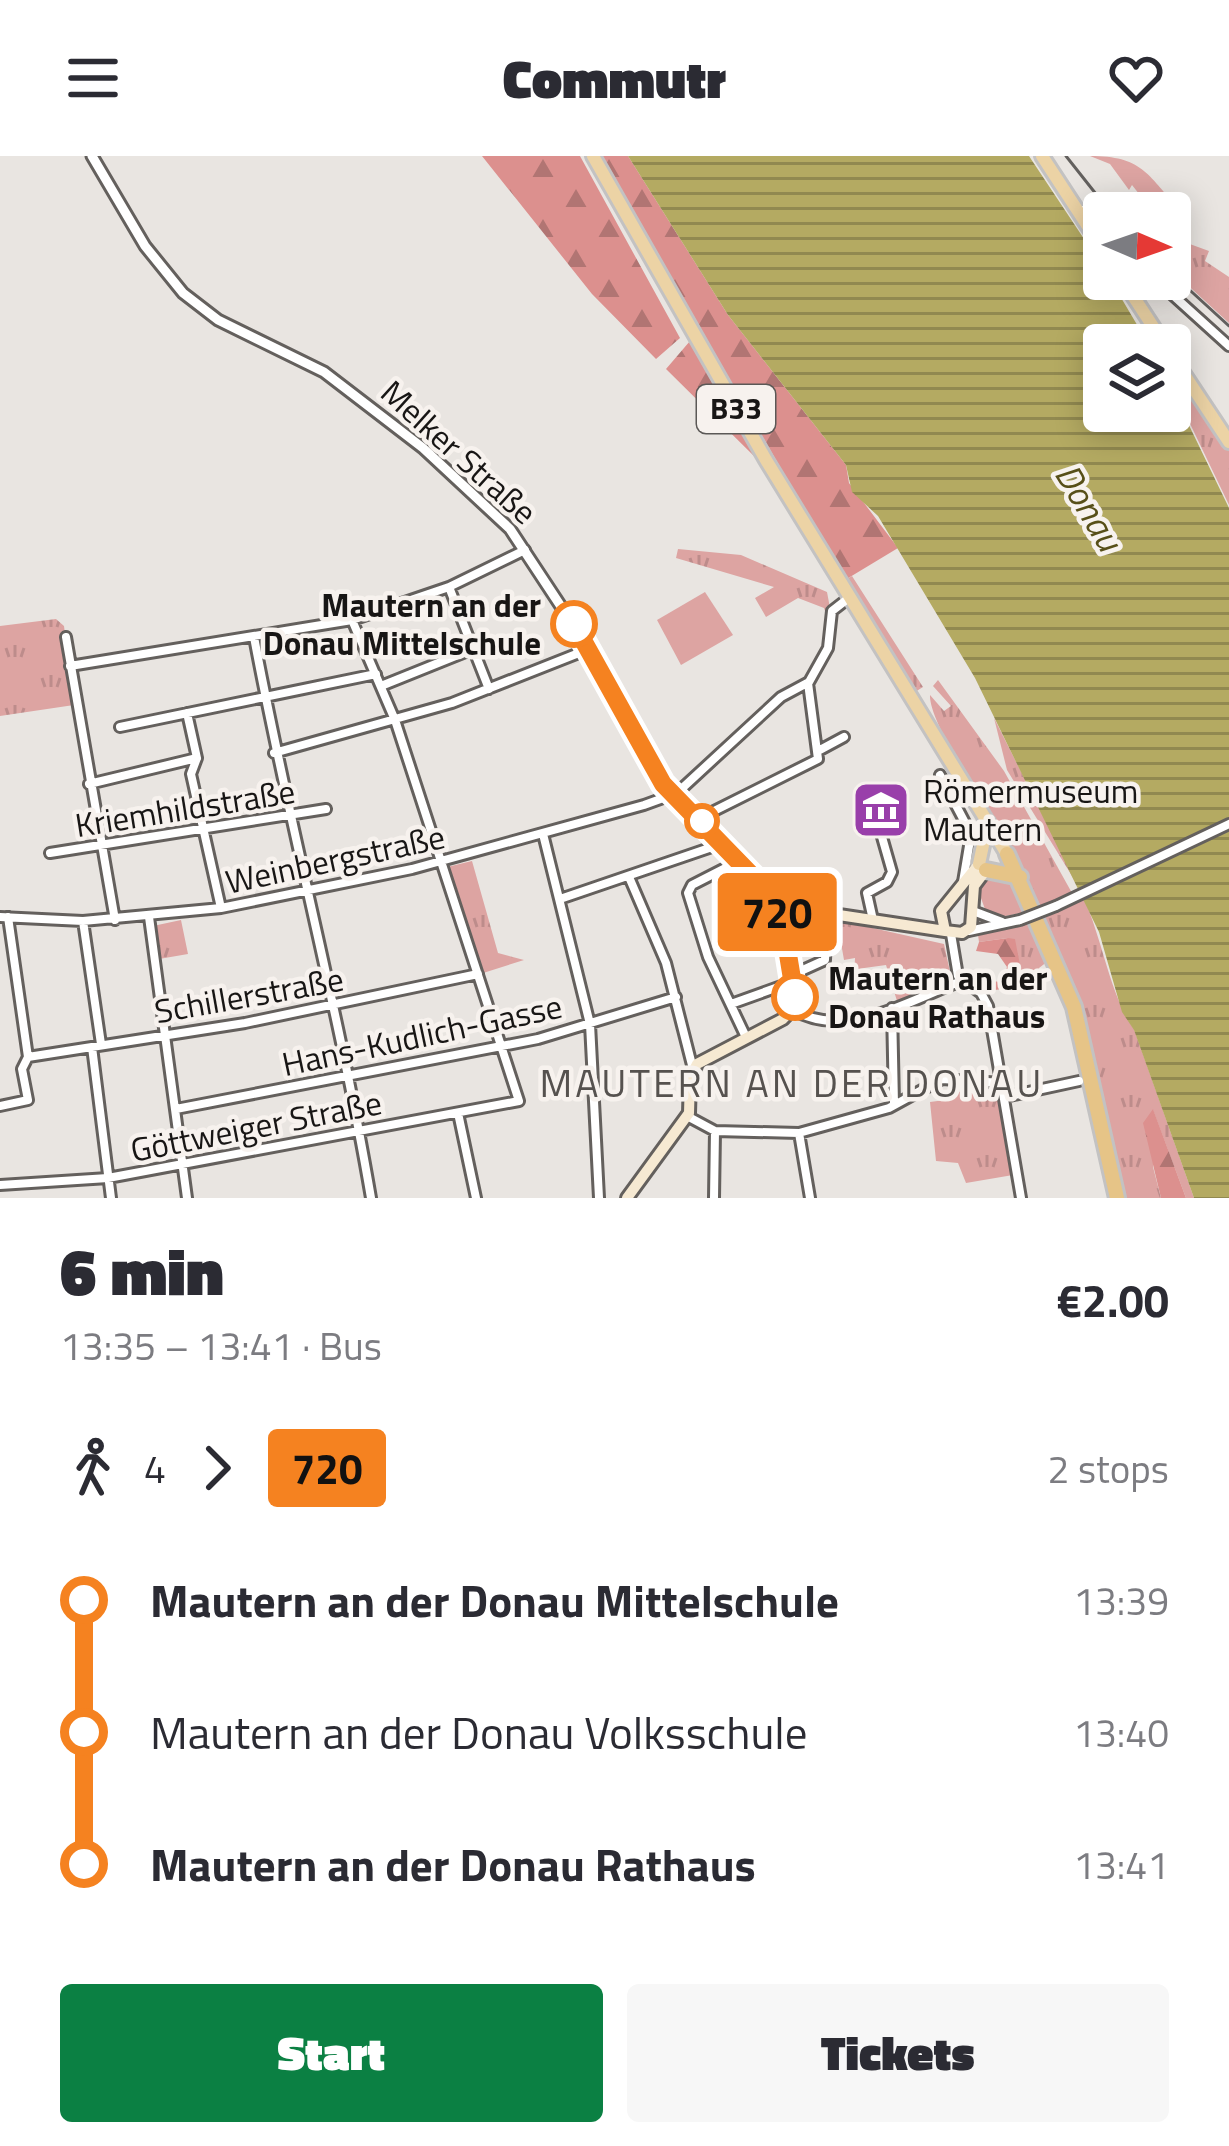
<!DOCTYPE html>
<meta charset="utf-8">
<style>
:root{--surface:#fff;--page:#f7f7f7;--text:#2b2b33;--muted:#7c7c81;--accent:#0b8043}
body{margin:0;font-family:"Titillium Web",sans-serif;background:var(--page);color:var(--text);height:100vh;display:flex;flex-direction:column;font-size:45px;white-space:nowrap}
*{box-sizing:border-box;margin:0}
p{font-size:39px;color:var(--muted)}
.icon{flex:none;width:66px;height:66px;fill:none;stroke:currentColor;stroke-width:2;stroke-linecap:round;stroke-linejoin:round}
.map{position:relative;height:1042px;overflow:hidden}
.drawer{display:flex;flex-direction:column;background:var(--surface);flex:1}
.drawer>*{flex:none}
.badge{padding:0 24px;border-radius:9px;font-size:42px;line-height:78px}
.needle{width:78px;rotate:92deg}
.controls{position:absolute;left:1083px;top:36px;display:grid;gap:24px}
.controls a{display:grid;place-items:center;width:108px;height:108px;border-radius:12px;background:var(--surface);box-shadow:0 6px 30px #0003;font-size:60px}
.map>.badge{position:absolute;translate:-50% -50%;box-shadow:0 0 0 6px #fff}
.legs{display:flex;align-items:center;gap:18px;height:132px;padding:0 60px;font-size:39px}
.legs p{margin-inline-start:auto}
.summary{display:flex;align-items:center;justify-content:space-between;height:204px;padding:0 60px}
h1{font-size:66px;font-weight:800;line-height:90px}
.button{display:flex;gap:24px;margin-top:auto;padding:24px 60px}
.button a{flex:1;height:138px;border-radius:12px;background:var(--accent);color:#fff;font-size:48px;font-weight:800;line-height:138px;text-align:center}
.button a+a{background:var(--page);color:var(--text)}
ul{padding:0 60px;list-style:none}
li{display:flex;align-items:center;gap:42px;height:132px;font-size:45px}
li i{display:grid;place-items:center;width:18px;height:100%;margin:0 15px;background:currentColor}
li i::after{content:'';width:30px;height:30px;margin:-15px;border:9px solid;border-radius:50%;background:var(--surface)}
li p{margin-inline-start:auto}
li:first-child i{background:linear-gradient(#0000 50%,currentColor 0)}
li:last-child i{background:linear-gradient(currentColor 50%,#0000 0)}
header{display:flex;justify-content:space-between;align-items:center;height:156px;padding:0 60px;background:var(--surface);font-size:54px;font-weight:800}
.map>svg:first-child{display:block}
.grass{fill:url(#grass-tufts)}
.forest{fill:url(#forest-firs)}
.pitch{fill:#dda4a2}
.water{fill:url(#water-rules)}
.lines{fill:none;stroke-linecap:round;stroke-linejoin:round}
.minor-casing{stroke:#64605d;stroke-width:14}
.tertiary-casing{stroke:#64605d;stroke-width:15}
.secondary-casing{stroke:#64605d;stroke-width:16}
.primary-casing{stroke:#c3c2c2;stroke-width:18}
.trunk-casing{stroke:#c3c2c2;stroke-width:20}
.minor{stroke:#fff;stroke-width:8}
.tertiary{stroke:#fff;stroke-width:9}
.secondary{stroke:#f6e9d2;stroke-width:10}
.primary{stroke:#ecd3a5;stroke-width:12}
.trunk{stroke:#e6c487;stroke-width:14}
.rail{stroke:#63605e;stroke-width:3}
.minor-bridge-casing{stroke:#64605d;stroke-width:14;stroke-linecap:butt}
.minor-bridge{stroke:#fff;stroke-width:8}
.line-1-casing{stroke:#fff;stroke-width:27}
.line-1{stroke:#f58220;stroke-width:18}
.stop-1-dot{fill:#fff;stroke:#f58220;stroke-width:6}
.labels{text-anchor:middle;stroke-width:9;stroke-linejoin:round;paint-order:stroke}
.shield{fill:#f7f2ee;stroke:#5b5856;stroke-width:3}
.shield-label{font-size:30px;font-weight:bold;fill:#181615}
.street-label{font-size:33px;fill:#181615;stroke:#f7f2ee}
.stop-label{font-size:33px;font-weight:bold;fill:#181615;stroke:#f7f2ee;text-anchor:end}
.poi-label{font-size:33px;fill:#181615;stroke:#f7f2ee;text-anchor:start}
.water-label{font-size:36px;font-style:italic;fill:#574f18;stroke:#f7f2ee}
.quarter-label{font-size:39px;letter-spacing:3px;fill:#56524f;stroke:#f7f2ee}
</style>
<header><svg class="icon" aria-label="menu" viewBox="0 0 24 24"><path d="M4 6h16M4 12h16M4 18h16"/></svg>Commutr<svg class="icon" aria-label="heart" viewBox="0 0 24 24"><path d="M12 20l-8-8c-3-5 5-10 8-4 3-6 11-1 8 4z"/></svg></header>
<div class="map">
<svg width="1229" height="1042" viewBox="0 0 1229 1042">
<defs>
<pattern id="grass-tufts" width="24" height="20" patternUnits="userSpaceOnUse" patternTransform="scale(3)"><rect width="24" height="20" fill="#dda4a2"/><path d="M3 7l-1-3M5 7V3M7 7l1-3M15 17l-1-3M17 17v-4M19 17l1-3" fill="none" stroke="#bd8c8b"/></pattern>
<pattern id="forest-firs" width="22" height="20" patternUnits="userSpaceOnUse" patternTransform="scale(3)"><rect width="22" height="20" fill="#dc908e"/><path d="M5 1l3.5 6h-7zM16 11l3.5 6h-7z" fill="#b17573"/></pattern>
<pattern id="water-rules" width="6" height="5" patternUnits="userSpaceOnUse" patternTransform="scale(3)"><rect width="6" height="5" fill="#b4aa62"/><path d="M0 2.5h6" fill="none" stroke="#918950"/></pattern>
</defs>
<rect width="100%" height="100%" fill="#e9e5e1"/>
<!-- grass -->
<path class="grass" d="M1090,0c52,0 57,18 88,52l-2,31 33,12 -4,10 24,16v46l-59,-54v-56h-16l-22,-28 -3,5 -19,-26z
M1170,205l59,88v56l-59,-123z
M678,393l63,6 86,37 3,16 -4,6 -2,-6 -26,-10 -32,19 -11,-19 19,-11 -98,-29z
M852,420l71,111 -8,5 -70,-112z
M56,463l8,7 10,79 -74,11v-90z
M938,524l66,91 68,122 -31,14c-21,-44 -113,-179 -111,-212l14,16 7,-5 -18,-20z
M994,562l86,171 -73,-119z
M472,705l26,92 26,7 -44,14 -33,-107z
M987,718l23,2 21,35 -30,6 -15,-5 -9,-25z
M1084,743c18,39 27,99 50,130l60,169h-8l-33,-88v57l8,31h-40l-33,-157 -43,-124z
M181,764l7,34 -29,5 -6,-33z
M837,764l107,24 8,37 -55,20 -11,-36 -29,4 -3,6 1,-17 -11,2z
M1036,764l16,38 -13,10 7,20 -19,6 -19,-56 -29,4 -1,-7z
M1000,935l13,84 -47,8 -8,-20 -22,-2 -6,-59 15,-2v-8z"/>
<!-- forest -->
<path class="forest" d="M482,0h98l100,182 -24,21 -64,-65z
M601,0h27l100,159 118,150 3,18 49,65 -53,32z
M690,185l67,114v4l-91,-90z
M1008,782l7,1 9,47 -36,5 -21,-12 35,3 5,-15 -9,-13 -22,-3 3,-9z
M1153,953l33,89h-25l-18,-75z"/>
<!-- pitch -->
<path class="pitch" d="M705,436l28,43 -52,30 -24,-45z"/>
<!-- water -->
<path class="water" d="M628,0h401l75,113v10h6l39,66h-45v66h66v-25l59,122v690h-35l-60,-168 -12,-18 -23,-80 -124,-254 -97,-162 -26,-24 -6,-27 -118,-150z"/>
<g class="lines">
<!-- minor casing -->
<g class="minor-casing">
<path id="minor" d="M1084,54l20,20
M1155,123l74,67
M449,431l40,102
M66,481l49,283
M254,481c35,188 85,373 117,561
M70,510l282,-46 97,-33 76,-37
M381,530l92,-37
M187,557l10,45 -6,16 30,134
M120,571l256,-53
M818,595l26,-14
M274,597l178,-50 137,-54
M940,619l31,59 -8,48
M89,628l108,-26
M700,662l118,-59 -10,-76
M543,678l47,190 9,174
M50,697l276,-44
M737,706l-45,23 -4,8 20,64 37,78
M629,721l37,86 27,106
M560,743l161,-55
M1056,750l173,-82
M973,755l29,11
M0,761l83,4 138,-13 191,-39 232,-64 33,-12 104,-96 28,-15 19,-34 4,-37 18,-14
M149,761l38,281
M873,764l-6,-27 20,-11 5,-10 -16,-56
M83,765l18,123
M969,775l51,-11
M951,778l7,42 23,17 7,13 33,192
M794,818l31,-14 2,-46
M731,848l64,-23
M892,852l2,96
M792,853c52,33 119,-10 170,-28
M92,891l19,151
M28,901l217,-34 233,-49
M1005,941l74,-16
M0,950l28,-6 -6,-31 6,-12 -20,-140
M176,953l362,-70 138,-42
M458,957l18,85
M687,960l28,15 84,2 90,-25 53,-29 60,4
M799,977l11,65
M0,1029l108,-7 411,-77 -124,-381 -43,-100
M714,1042l1,-67"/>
</g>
<!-- tertiary casing -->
<g class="tertiary-casing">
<path id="tertiary" d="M92,0l53,90 38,47 35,27 106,52 99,76 87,81 79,120 74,135 103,106 16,28"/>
</g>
<!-- secondary casing -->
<g class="secondary-casing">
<path id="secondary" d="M979,708l-38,47 4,20 17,2 9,-6 3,-41 12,-16
M627,1042l62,-85 1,-35 7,-14 86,-45c29,-28 -3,-68 -1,-101l37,-6 126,19"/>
</g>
<!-- primary casing -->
<g class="primary-casing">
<path id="primary" d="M593,0l173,304 241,394
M1042,0l62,95
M1122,123l43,66
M1170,197l59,89
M979,708l9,-42"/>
</g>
<!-- trunk casing -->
<g class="trunk-casing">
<path id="trunk" d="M1007,698l67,153 43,191
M986,714l34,7"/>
</g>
<!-- minor -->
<use href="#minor" class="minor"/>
<!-- tertiary -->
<use href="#tertiary" class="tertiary"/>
<!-- secondary -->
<use href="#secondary" class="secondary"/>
<!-- primary -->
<use href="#primary" class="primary"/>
<!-- trunk -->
<use href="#trunk" class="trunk"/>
<!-- rail -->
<path class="rail" d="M1066,0l45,57
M1170,116l59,54"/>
<!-- minor-bridge casing -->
<g class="minor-bridge-casing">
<path id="minor-bridge" d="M1020,764l36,-14"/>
</g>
<!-- minor-bridge -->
<use href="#minor-bridge" class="minor-bridge"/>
</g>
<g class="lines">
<!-- line-1 casing -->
<g class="line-1-casing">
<path id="line-1" d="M574,468l89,160 103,106 16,28 13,79"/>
</g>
<!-- line-1 -->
<use href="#line-1" class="line-1"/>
</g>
<!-- icons -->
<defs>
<g id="museum-square" transform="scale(3)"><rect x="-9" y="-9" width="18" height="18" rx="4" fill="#993faa" stroke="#f7f2ee"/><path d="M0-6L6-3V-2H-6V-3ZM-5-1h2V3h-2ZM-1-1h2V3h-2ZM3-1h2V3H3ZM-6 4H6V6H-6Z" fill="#fff"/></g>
</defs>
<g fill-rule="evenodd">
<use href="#museum-square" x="881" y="654"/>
</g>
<!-- markers -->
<g class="stop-1-dot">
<circle cx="574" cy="468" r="21"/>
<circle cx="702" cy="665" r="15"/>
<circle cx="795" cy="841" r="21"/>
</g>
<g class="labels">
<!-- shield labels -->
<rect class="shield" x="697" y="229" width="78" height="48" rx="9"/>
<g class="shield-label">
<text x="736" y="263">B33</text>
</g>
<!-- street labels -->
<g class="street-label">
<text transform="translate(459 296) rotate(42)" y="12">Melker Straße</text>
<text transform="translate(185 652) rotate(-9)" y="12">Kriemhildstraße</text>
<text transform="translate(335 703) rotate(-12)" y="12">Weinbergstraße</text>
<text transform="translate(249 839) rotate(-10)" y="12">Schillerstraße</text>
<text transform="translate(422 879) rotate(-12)" y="12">Hans-Kudlich-Gasse</text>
<text transform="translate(256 970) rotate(-11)" y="12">Göttweiger Straße</text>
</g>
<!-- stop labels -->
<g class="stop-label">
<text x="541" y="461">Mautern an der<tspan x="541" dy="38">Donau Mittelschule</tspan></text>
<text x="828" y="834" text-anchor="start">Mautern an der<tspan x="828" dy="38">Donau Rathaus</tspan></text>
</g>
<!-- poi labels -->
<g class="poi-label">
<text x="923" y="647">Römermuseum<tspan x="923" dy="38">Mautern</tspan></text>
</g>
<!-- water labels -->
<g class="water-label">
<text transform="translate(1089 351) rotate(59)" y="13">Donau</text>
</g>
<!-- quarter labels -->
<g class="quarter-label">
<text x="792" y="941">MAUTERN AN DER DONAU</text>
</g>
</g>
</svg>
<div class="controls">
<a><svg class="needle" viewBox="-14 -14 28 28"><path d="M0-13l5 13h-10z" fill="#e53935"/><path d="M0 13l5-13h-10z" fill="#7c7c81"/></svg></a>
<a><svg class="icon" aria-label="layers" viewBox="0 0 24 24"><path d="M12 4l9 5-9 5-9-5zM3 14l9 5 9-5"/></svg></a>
</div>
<b class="badge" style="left:777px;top:756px;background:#f58220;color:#111">720</b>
</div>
<section class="drawer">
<div class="summary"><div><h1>6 min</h1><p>13:35 – 13:41 · Bus</p></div><b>€2.00</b></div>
<div class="legs"><svg class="icon" aria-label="walk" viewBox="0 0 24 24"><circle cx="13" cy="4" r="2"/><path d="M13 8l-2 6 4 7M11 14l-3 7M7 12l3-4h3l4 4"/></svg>4<svg class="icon" aria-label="forward" viewBox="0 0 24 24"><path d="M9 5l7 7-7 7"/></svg><b class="badge" style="background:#f58220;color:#111">720</b><p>2 stops</p></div>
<ul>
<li><i style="color:#f58220"></i><b>Mautern an der Donau Mittelschule</b><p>13:39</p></li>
<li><i style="color:#f58220"></i><span>Mautern an der Donau Volksschule</span><p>13:40</p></li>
<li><i style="color:#f58220"></i><b>Mautern an der Donau Rathaus</b><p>13:41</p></li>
</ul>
<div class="button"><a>Start</a><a>Tickets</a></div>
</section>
